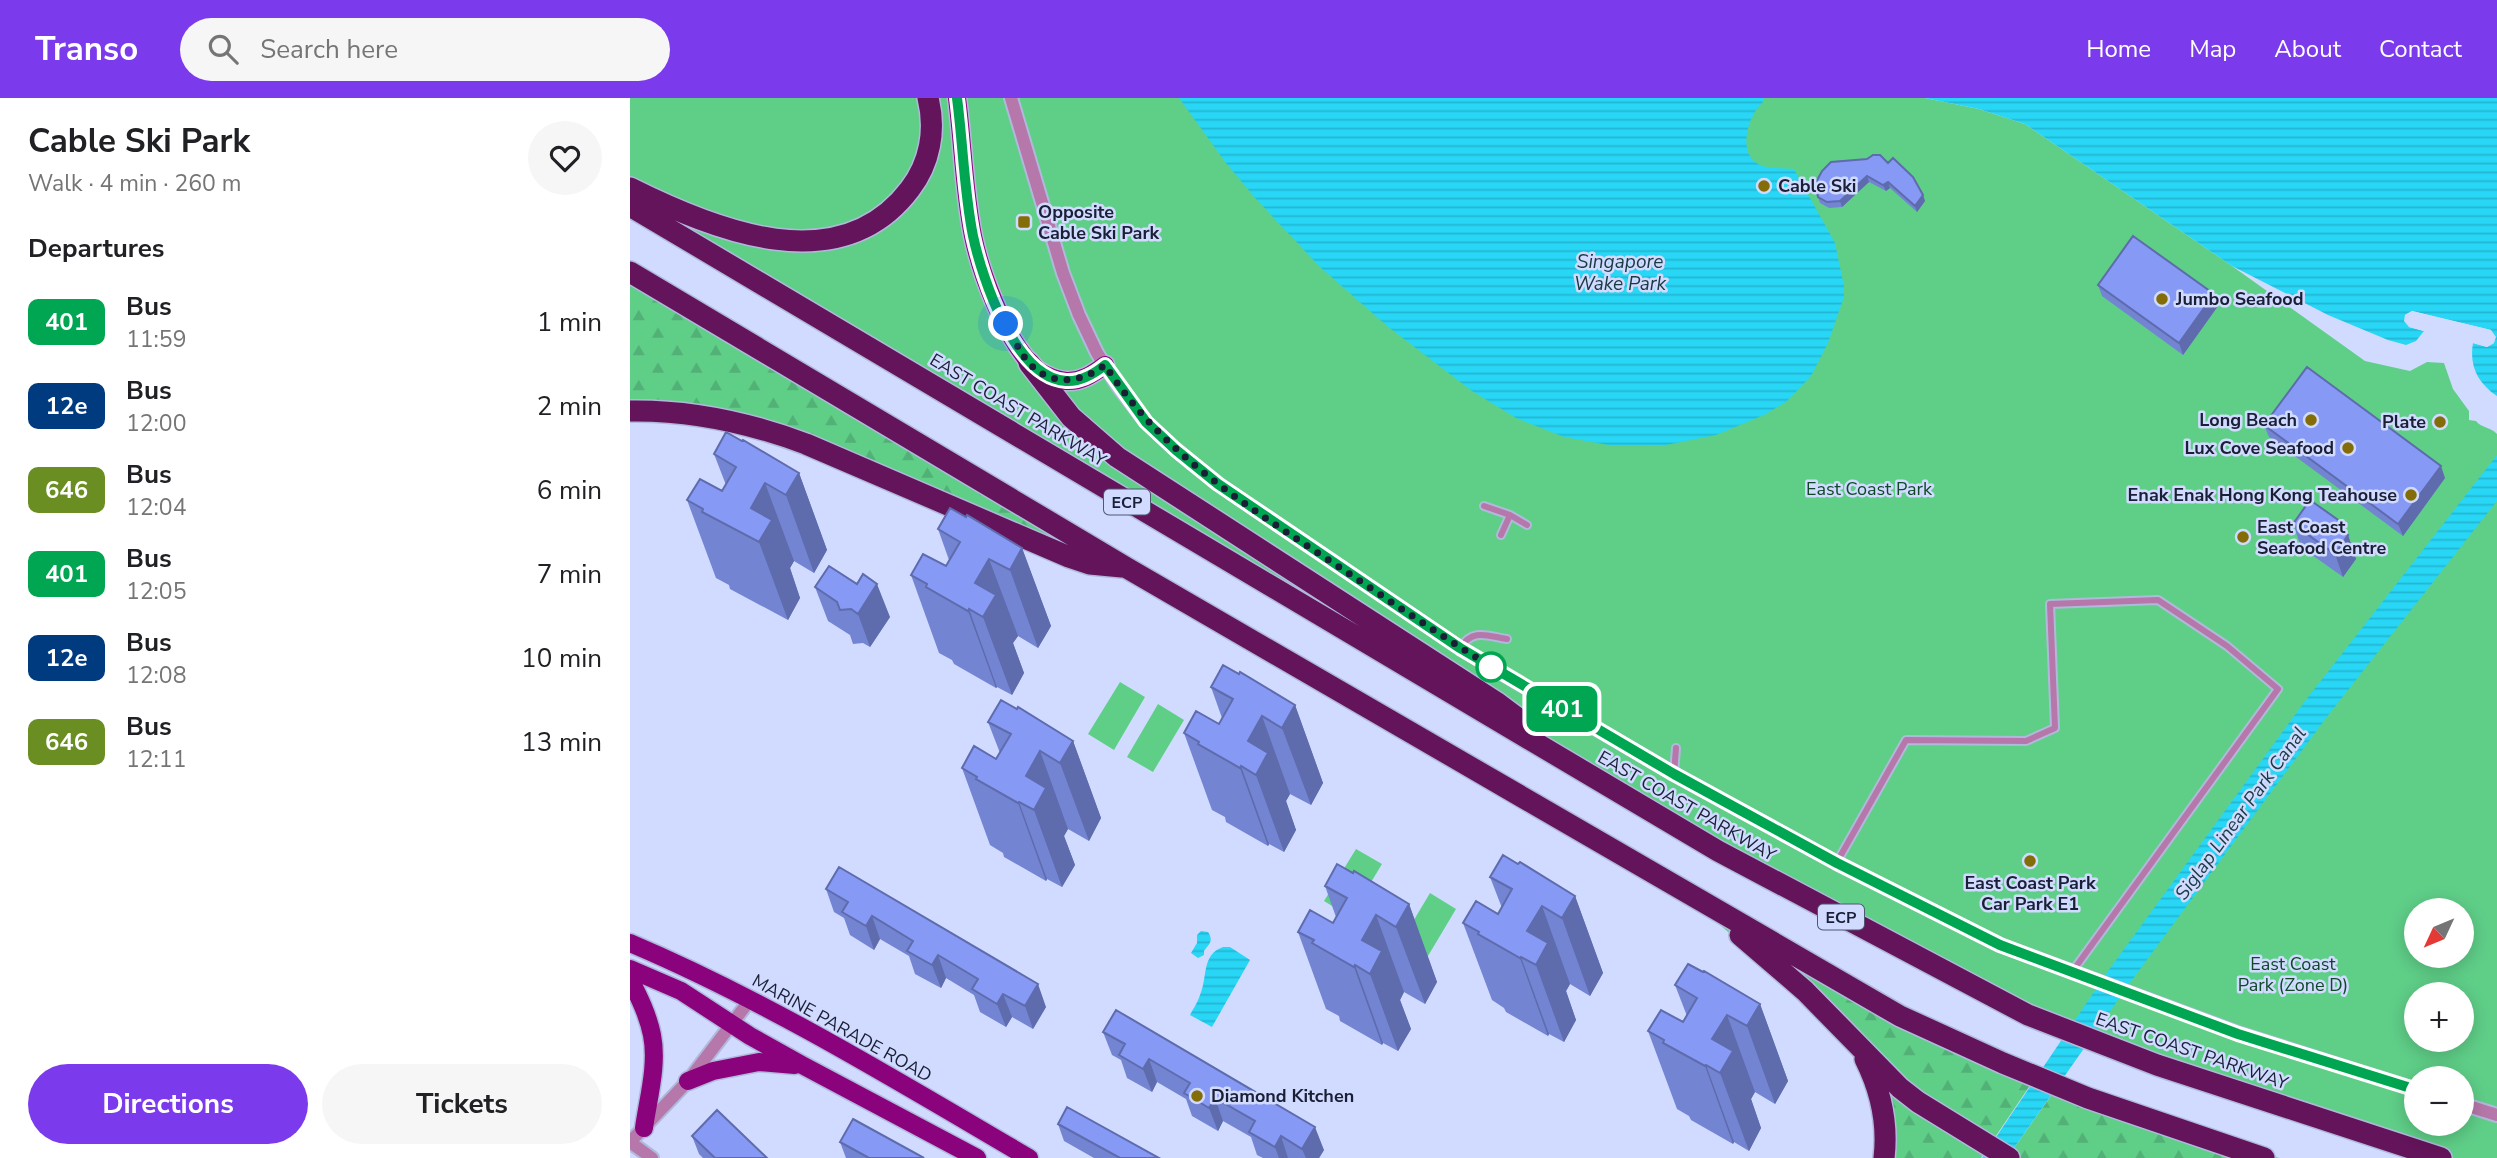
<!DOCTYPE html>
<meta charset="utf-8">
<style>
:root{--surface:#fff;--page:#f6f6f6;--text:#202124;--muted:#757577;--accent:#7c3aed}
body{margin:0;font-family:"Nunito Sans",sans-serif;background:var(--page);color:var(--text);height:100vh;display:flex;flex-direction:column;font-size:26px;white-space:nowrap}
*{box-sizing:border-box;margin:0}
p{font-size:23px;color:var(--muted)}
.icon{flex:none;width:38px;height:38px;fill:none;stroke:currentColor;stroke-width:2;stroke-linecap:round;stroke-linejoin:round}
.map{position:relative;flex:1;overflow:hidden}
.details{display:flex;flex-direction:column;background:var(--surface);width:630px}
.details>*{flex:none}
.badge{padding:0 14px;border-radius:10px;font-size:24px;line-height:46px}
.needle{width:46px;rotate:226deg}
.fabs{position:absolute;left:1774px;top:800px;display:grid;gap:14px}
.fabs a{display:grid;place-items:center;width:70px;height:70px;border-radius:50%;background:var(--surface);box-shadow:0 4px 18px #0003;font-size:35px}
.you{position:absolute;width:35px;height:35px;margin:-18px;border:5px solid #fff;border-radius:50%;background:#1a73e8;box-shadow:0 0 0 10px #1a73e833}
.map>.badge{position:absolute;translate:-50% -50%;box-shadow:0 0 0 4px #fff}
h2{padding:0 28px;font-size:26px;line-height:63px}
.round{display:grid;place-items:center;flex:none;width:74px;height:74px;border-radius:37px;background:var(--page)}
.head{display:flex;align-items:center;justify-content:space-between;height:119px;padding:0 28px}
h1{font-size:33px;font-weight:700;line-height:52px}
.button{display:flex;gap:14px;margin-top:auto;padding:14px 28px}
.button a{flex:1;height:80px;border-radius:42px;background:var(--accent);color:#fff;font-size:28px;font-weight:700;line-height:80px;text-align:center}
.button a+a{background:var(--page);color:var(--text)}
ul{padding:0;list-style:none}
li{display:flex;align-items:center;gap:21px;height:84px;padding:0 28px}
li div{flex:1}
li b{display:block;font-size:26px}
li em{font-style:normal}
li .badge{min-width:77px;font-weight:700;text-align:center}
header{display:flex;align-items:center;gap:42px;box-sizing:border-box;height:98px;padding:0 35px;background:var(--accent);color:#fff}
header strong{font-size:33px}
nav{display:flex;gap:38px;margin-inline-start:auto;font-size:24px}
.search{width:490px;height:63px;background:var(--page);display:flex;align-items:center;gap:18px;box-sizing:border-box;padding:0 24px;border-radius:38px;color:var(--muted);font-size:26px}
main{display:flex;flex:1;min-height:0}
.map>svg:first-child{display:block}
.forest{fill:url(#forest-firs)}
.park{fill:#5fcf88;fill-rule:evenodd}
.water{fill:url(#water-rules)}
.pier{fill:#d1dbff}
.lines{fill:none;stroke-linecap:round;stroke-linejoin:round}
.lane-casing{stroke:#b0b9db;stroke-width:10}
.street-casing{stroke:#b0b9db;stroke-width:16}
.primary-casing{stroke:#b0b9db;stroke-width:21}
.highway-casing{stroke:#b0b9db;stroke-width:24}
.lane{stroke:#b678aa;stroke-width:6}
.street{stroke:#b678aa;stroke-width:12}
.primary{stroke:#8b027d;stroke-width:18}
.highway{stroke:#63145a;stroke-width:21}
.wall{fill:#7384d3}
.shaded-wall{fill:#5e6bac}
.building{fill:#8699f5;stroke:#5e6bac;stroke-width:2}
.line-casing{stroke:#fff;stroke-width:16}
.line{stroke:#00a651;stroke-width:10}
.walk{stroke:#1a1f35;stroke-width:7;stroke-dasharray:0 12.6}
.poi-dot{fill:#846d09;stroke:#d1dbff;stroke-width:2.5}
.stop-dot{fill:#fff;stroke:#00a651;stroke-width:3.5}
.labels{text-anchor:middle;stroke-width:5;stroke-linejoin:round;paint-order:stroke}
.shield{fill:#d1dbff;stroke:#515772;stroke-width:2}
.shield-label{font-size:16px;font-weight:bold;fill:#1a1f35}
.poi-label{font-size:18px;font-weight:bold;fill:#1a1f35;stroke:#d1dbff;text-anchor:start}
.street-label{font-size:18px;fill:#1a1f35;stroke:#d1dbff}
.park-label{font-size:18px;fill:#0f4727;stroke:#d1dbff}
.water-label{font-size:19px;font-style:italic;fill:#193940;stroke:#d1dbff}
</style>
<header>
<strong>Transo</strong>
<div class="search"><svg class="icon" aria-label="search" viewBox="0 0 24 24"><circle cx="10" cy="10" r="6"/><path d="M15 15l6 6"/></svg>Search here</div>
<nav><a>Home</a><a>Map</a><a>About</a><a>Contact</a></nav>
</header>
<main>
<section class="details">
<div class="head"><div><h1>Cable Ski Park</h1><p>Walk · 4 min · 260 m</p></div><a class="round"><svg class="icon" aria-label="heart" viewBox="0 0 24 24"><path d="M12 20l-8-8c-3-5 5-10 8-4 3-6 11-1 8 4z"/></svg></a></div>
<h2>Departures</h2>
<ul>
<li><span class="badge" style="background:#00a651;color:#fff">401</span><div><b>Bus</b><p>11:59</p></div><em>1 min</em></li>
<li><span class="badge" style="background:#003b80;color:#fff">12e</span><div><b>Bus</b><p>12:00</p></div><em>2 min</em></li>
<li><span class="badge" style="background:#6b8e23;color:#fff">646</span><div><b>Bus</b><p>12:04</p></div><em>6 min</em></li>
<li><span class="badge" style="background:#00a651;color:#fff">401</span><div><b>Bus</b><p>12:05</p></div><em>7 min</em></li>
<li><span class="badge" style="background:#003b80;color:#fff">12e</span><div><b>Bus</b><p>12:08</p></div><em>10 min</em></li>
<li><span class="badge" style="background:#6b8e23;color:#fff">646</span><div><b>Bus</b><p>12:11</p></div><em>13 min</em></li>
</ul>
<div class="button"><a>Directions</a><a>Tickets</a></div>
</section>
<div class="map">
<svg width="1867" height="1060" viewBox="0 0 1867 1060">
<defs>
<pattern id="forest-firs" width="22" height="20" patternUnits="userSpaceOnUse" patternTransform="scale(1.75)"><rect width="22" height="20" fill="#5fcf88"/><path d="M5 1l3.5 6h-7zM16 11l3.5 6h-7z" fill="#52b176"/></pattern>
<pattern id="water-rules" width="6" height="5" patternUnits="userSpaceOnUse" patternTransform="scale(1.75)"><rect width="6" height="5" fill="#28d6f5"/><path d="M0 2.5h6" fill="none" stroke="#23b7d3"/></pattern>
</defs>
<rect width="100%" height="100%" fill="#d1dbff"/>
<!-- forest -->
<path class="forest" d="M0,175l495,294 -34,-3 -285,-120 -176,-33z
M1064,804l343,173 -56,83h-105l4,-33 -15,-56 -30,-43z
M1430,985l70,26 149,49h-272z"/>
<!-- park -->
<path class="park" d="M0,0h1295l54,11 46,15 207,142 133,95 45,10 17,-9 17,1 9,26 16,22v9l7,1c5,7 15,6 21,13v724h-49l-358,-118 -372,-189 -1088,-644zM1787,812h45v46h-45zM1787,896h45v46h-45zM1787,980h45v46h-45z
M490,584l25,15 -31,53 -26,-16z
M528,606l26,16 -31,52 -26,-15z
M726,751l26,15 -32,53 -26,-16z
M800,795l26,16 -31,52 -26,-16z"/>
<!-- water -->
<path class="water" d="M549,0h584v4c-15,13 -27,52 -3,63 9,4 24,3 34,4l41,74 9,43v11l-16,46 -17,33 -25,26 -22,13 -48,20 -50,10 -52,1 -50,-9 -48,-19 -44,-27 -85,-65 -67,-59 -64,-68 -30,-36z
M1295,0h572v298c-19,-13 -28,-30 -24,-53l14,4 7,-4 -3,-13 -79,-19 -7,4 4,12 15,4 -8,10 -10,4 -18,-5 -60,-25 -96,-49 -207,-142 -46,-15z
M1867,357v46l-171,217 -194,262 -125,178h-25l126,-187 197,-270z
M571,833l7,1c6,9 1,12 -4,19v4l-6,3 -7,-5 6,-10v-8z
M593,849h7l20,13 -38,67 -22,-12c3,-6 8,-13 10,-20 8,-18 1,-40 23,-48z"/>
<!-- pier -->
<path class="pier" d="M1782,213l79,19 5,7 -2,6 -7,4 -18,-5 4,-2 14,3 5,-6 -3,-3 -77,-20 -5,6 4,4 14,3 2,5 -18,-5 -5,-6 1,-6z"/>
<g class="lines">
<!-- lane casing -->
<g class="lane-casing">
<path id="lane" d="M854,408l26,9 17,10
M871,437l9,-20
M830,550c13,-20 27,-12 47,-9
M1044,676l2,-26
M1207,764l69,-122 120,1 29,-13 -5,-124 108,-4 69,46 51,43 -206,283"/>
</g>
<!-- street casing -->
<g class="street-casing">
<path id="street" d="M381,0l52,175 16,42 18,38 21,33 28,36 30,28 42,34 242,164 60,36 154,90 163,89 163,82 238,88 179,57
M1832,1006l35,11
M0,1044l58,-61 62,-81
M0,1044l22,16"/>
</g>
<!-- primary casing -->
<g class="primary-casing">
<path id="primary" d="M327,0c6,46 7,93 16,138 8,38 30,96 56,126 8,10 24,18 37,19 15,1 27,-7 39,-16
M0,845c139,59 269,139 399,215
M0,871l51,22 69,45 52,29 175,93
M0,881c9,18 18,36 22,56 6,30 -4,64 -8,93
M58,983l25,-10 46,-9 36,3"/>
</g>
<!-- highway casing -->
<g class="highway-casing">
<path id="highway" d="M0,90c84,42 210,94 280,1 20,-26 26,-59 18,-91
M0,108l1088,645 310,164 129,50 284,93
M0,174l497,296 773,448 103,47 85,35 176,60
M399,265l42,54 46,40 379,245 31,23
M0,313c60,-1 120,12 176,33l263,113 21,7 32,3
M1110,837l65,56 95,97 18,14 91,56
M1235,961c15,30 23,65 19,99"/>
</g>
<!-- lane -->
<use href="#lane" class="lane"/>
<!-- street -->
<use href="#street" class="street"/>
<!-- primary -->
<use href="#primary" class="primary"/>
<!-- highway -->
<use href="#highway" class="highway"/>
</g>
<!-- wall -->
<path class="wall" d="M1258,65l35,32 2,6 -8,11 -27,-24 -4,3 -17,-9 -27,25 -13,1 -9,-5 -2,-6z
M1468,187l116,9 4,12 -35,49 -81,-59z
M1634,327l181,53 -42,58 -134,-99z
M84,356l85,19 28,77 -13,23 -20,-12 -4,7 10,30 -12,22 -58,-31 -1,-4 -13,-7 -29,-78 35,-9 4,-6z
M1663,426l52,9 3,2 8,24 -13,18 -42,-30z
M308,431l84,19 29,78 -13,22 -20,-12 -5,7 11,30 -12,22 -15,-8 -1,1 -42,-24 -2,-4 -13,-7 -28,-78 35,-9 3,-6z
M185,489l75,30 -20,30 -7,-4 -10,1 -3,-9 -22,-14z
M581,589l84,18 28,78 -12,22 -21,-11 -4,7 10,29 -12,22 -15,-8 -1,2 -42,-24 -1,-5 -13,-7 -28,-77 35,-9 3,-6z
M358,624l85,19 28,77 -12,23 -21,-12 -4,7 11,29 -13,22 -15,-8 -1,2 -42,-24 -1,-4 -13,-8 -28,-77 34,-9 4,-6z
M860,779l85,19 28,77 -13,23 -20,-12 -4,7 10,29 -12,22 -15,-8 -1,2 -42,-24 -2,-4 -12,-8 -29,-77 35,-9 4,-6z
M695,788l84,18 28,78 -12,22 -21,-12 -4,8 11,29 -13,22 -15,-8 -1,2 -42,-24 -1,-5 -13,-7 -28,-77 35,-9 3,-6z
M196,791l220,118 -13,22 -21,-12 -6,10 -26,-15 -6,-17 -28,-17 -5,10 -26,-14 -6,-18 -29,-17 -6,11 -24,-15 -6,-17 -10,-6z
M1045,887l85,19 28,77 -13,23 -20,-12 -4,7 10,29 -12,23 -15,-9 -1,2 -42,-24 -2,-4 -12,-7 -29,-78 35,-9 4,-6z
M473,934l221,118 -5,8h-56l-6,-3 -6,-18 -28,-16 -5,10 -26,-15 -6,-17 -29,-17 -5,10 -25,-14 -6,-18 -9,-5z
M428,1026l101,34h-65l-30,-17z
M62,1038l75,22h-64l-4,-4z
M210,1044l84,16h-78z"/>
<!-- shaded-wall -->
<path class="shaded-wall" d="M1237,78l2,6 -27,25 -2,-6z
M1258,84l2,6 -4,3 -3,-6z
M1293,97l2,6 -8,11 -2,-6z
M1584,196l4,12 -35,49 -4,-12z
M1811,368l4,12 -42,58 -5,-12z
M169,375l28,77 -13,23 -28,-78z
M135,385l29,78 -4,7 10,30 -12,22 -29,-78 -8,-34z
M1711,424l5,16 2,-3 8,24 -13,18 -8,-23 2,-26z
M392,450l29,78 -13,22 -28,-78z
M359,461l29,77 -5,7 11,30 -12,22 -29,-78 -8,-34z
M247,486l13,33 -20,30 -12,-33z
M339,511l28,78 -1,1 -28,-77z
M665,607l28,78 -12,22 -29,-77z
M632,618l28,78 -4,7 10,29 -12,22 -28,-77 -8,-34z
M443,643l28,77 -12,23 -29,-78z
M410,653l28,78 -4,7 11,29 -13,22 -28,-77 -8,-34z
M611,668l28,78 -1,2 -28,-78z
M389,704l28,77 -1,2 -28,-78z
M945,798l28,77 -13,23 -28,-78z
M779,806l28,78 -12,22 -29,-77z
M912,808l28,78 -4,7 10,29 -12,22 -28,-77 -9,-34z
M746,817l28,77 -4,8 11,29 -13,22 -28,-77 -8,-34z
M242,818l8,23 -6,11 -8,-24z
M308,857l8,23 -5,10 -9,-23z
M891,859l28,77 -1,2 -28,-78z
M725,867l28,78 -1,2 -28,-78z
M408,886l8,23 -13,22 -8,-23z
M373,896l9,23 -6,10 -9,-23z
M1130,906l28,77 -13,23 -28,-78z
M1097,917l28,77 -4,7 10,29 -12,23 -29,-78 -8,-34z
M519,961l8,23 -5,10 -9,-23z
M1076,967l28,77 -1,2 -28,-78z
M585,1000l8,23 -5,10 -9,-23z
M685,1029l9,23 -5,8h-13l-4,-9z
M651,1038l7,22h-9l-4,-11z"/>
<!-- building -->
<path class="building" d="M1243,57h7l8,8 5,-5 20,19 10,18 -8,11 -27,-24 -5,3 -16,-9 -27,25 -13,1 -9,-5 -3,-13 7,-13 9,-9 36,-3z
M1503,138l81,58 -35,49 -81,-58z
M1677,269l134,99 -43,58 -134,-99z
M96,334l16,9 1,-1 56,33 -13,22 -21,-12 -14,25 21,12 -13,22 -57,-30 1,-3 -16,-9 13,-21 22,12 14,-24 -22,-13z
M1680,402l31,22 -4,6 11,7 -13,19 -42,-30z
M320,410l16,9 1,-2 55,33 -12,22 -21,-11 -14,24 21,12 -13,22 -14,-8 -1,2 -42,-24 1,-3 -16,-9 12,-21 23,12 14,-24 -22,-13z
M199,468l28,18 6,-10 14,10 -19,30 -7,-5 -11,1 -3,-8 -22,-15z
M593,567l16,9 1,-2 55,33 -13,23 -20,-12 -14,25 20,12 -12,22 -15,-9 -1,2 -42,-24 1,-2 -15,-9 12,-22 23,13 14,-25 -22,-12z
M371,602l16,9 1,-2 55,34 -13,22 -20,-12 -14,25 20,12 -12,22 -15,-8 -1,1 -42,-24 1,-2 -15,-9 12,-22 22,13 15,-25 -23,-12z
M873,757l15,9 2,-2 55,34 -13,22 -20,-12 -15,25 21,12 -12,22 -15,-8 -1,1 -42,-24 1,-2 -16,-9 13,-22 22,13 14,-25 -22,-12z
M707,766l16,9 1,-2 55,33 -13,23 -20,-12 -14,25 20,11 -12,23 -15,-9 -1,2 -42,-24 2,-3 -16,-8 12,-22 23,13 14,-25 -22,-12z
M209,769l199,117 -13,22 -22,-12 -6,10 -25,-15 6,-10 -40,-24 -6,10 -25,-14 6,-10 -41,-25 -6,10 -24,-14 6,-10 -22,-13z
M1058,866l15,8 1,-1 56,33 -13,22 -20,-11 -15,24 21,12 -13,22 -14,-8 -1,1 -42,-23 1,-3 -16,-9 13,-21 22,12 14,-24 -22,-13z
M486,912l199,117 -13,22 -21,-13 -6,11 -26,-15 6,-11 -40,-23 -6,10 -25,-15 6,-10 -41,-24 -6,10 -24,-14 6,-11 -22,-12z
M437,1009l92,51h-39l-62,-34z
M87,1012l50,48h-52l-23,-22z
M223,1021l71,39h-55l-29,-16z"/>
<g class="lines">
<!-- line casing -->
<g class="line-casing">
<path id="line" d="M327,0c6,46 7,93 16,138 9,42 42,142 93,145 15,1 28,-7 39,-16l41,57 30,28 42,34 242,164 214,126 163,89 163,82 238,89 179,56"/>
</g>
<!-- line -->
<use href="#line" class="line"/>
<!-- walk -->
<path class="walk" d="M376,226c7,12 13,28 23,39 22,24 52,20 76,2 58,91 143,141 231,200 54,36 108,73 164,107l-9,-5"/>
</g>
<!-- markers -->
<g class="poi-dot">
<circle cx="1134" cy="88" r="7"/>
<rect x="387" y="117" width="14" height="14" rx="3.5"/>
<circle cx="1532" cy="201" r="7"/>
<circle cx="1681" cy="322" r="7"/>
<circle cx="1810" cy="324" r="7"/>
<circle cx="1718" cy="350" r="7"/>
<circle cx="1781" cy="397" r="7"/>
<circle cx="1613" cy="439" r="7"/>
<circle cx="1400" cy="763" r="7"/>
<circle cx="567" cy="998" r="7"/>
</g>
<circle class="stop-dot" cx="861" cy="569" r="14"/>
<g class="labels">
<!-- shield labels -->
<g class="shield">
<rect x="474" y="391.5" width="46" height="25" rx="5"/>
<rect x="1188" y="806.5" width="46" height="25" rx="5"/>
</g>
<g class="shield-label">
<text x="497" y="410">ECP</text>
<text x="1211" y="825">ECP</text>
</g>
<!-- poi labels -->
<g class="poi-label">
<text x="1148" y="94">Cable Ski</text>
<text x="408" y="120">Opposite<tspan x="408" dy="21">Cable Ski Park</tspan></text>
<text x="1546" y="207">Jumbo Seafood</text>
<text x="1667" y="328" text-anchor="end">Long Beach</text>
<text x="1796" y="330" text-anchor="end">Plate</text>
<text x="1704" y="356" text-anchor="end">Lux Cove Seafood</text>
<text x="1767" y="403" text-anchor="end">Enak Enak Hong Kong Teahouse</text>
<text x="1627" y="435">East Coast<tspan x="1627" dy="21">Seafood Centre</tspan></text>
<text x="1400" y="791" text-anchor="middle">East Coast Park<tspan x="1400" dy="21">Car Park E1</tspan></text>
<text x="581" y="1004">Diamond Kitchen</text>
</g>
<!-- street labels -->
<g class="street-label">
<text transform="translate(388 312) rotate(31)" y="6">EAST COAST PARKWAY</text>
<text transform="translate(1057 708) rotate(30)" y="6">EAST COAST PARKWAY</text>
<text transform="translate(212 930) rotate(29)" y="6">MARINE PARADE ROAD</text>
<text transform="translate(1562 953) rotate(19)" y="6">EAST COAST PARKWAY</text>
</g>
<!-- park labels -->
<g class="park-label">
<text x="1239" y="397">East Coast Park</text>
<text x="1663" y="872">East Coast<tspan x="1663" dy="21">Park (Zone D)</tspan></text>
</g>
<!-- water labels -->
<g class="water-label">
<text x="990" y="170">Singapore<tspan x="990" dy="22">Wake Park</tspan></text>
<text transform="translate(1610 715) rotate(-54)" y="7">Siglap Linear Park Canal</text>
</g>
</g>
</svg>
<div class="fabs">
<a><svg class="needle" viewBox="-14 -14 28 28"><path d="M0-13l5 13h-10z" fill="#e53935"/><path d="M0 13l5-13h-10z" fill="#757577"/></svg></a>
<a>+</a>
<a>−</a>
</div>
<div class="you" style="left:376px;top:226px"></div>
<b class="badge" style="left:932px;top:611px;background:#00a651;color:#fff">401</b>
</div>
</main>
